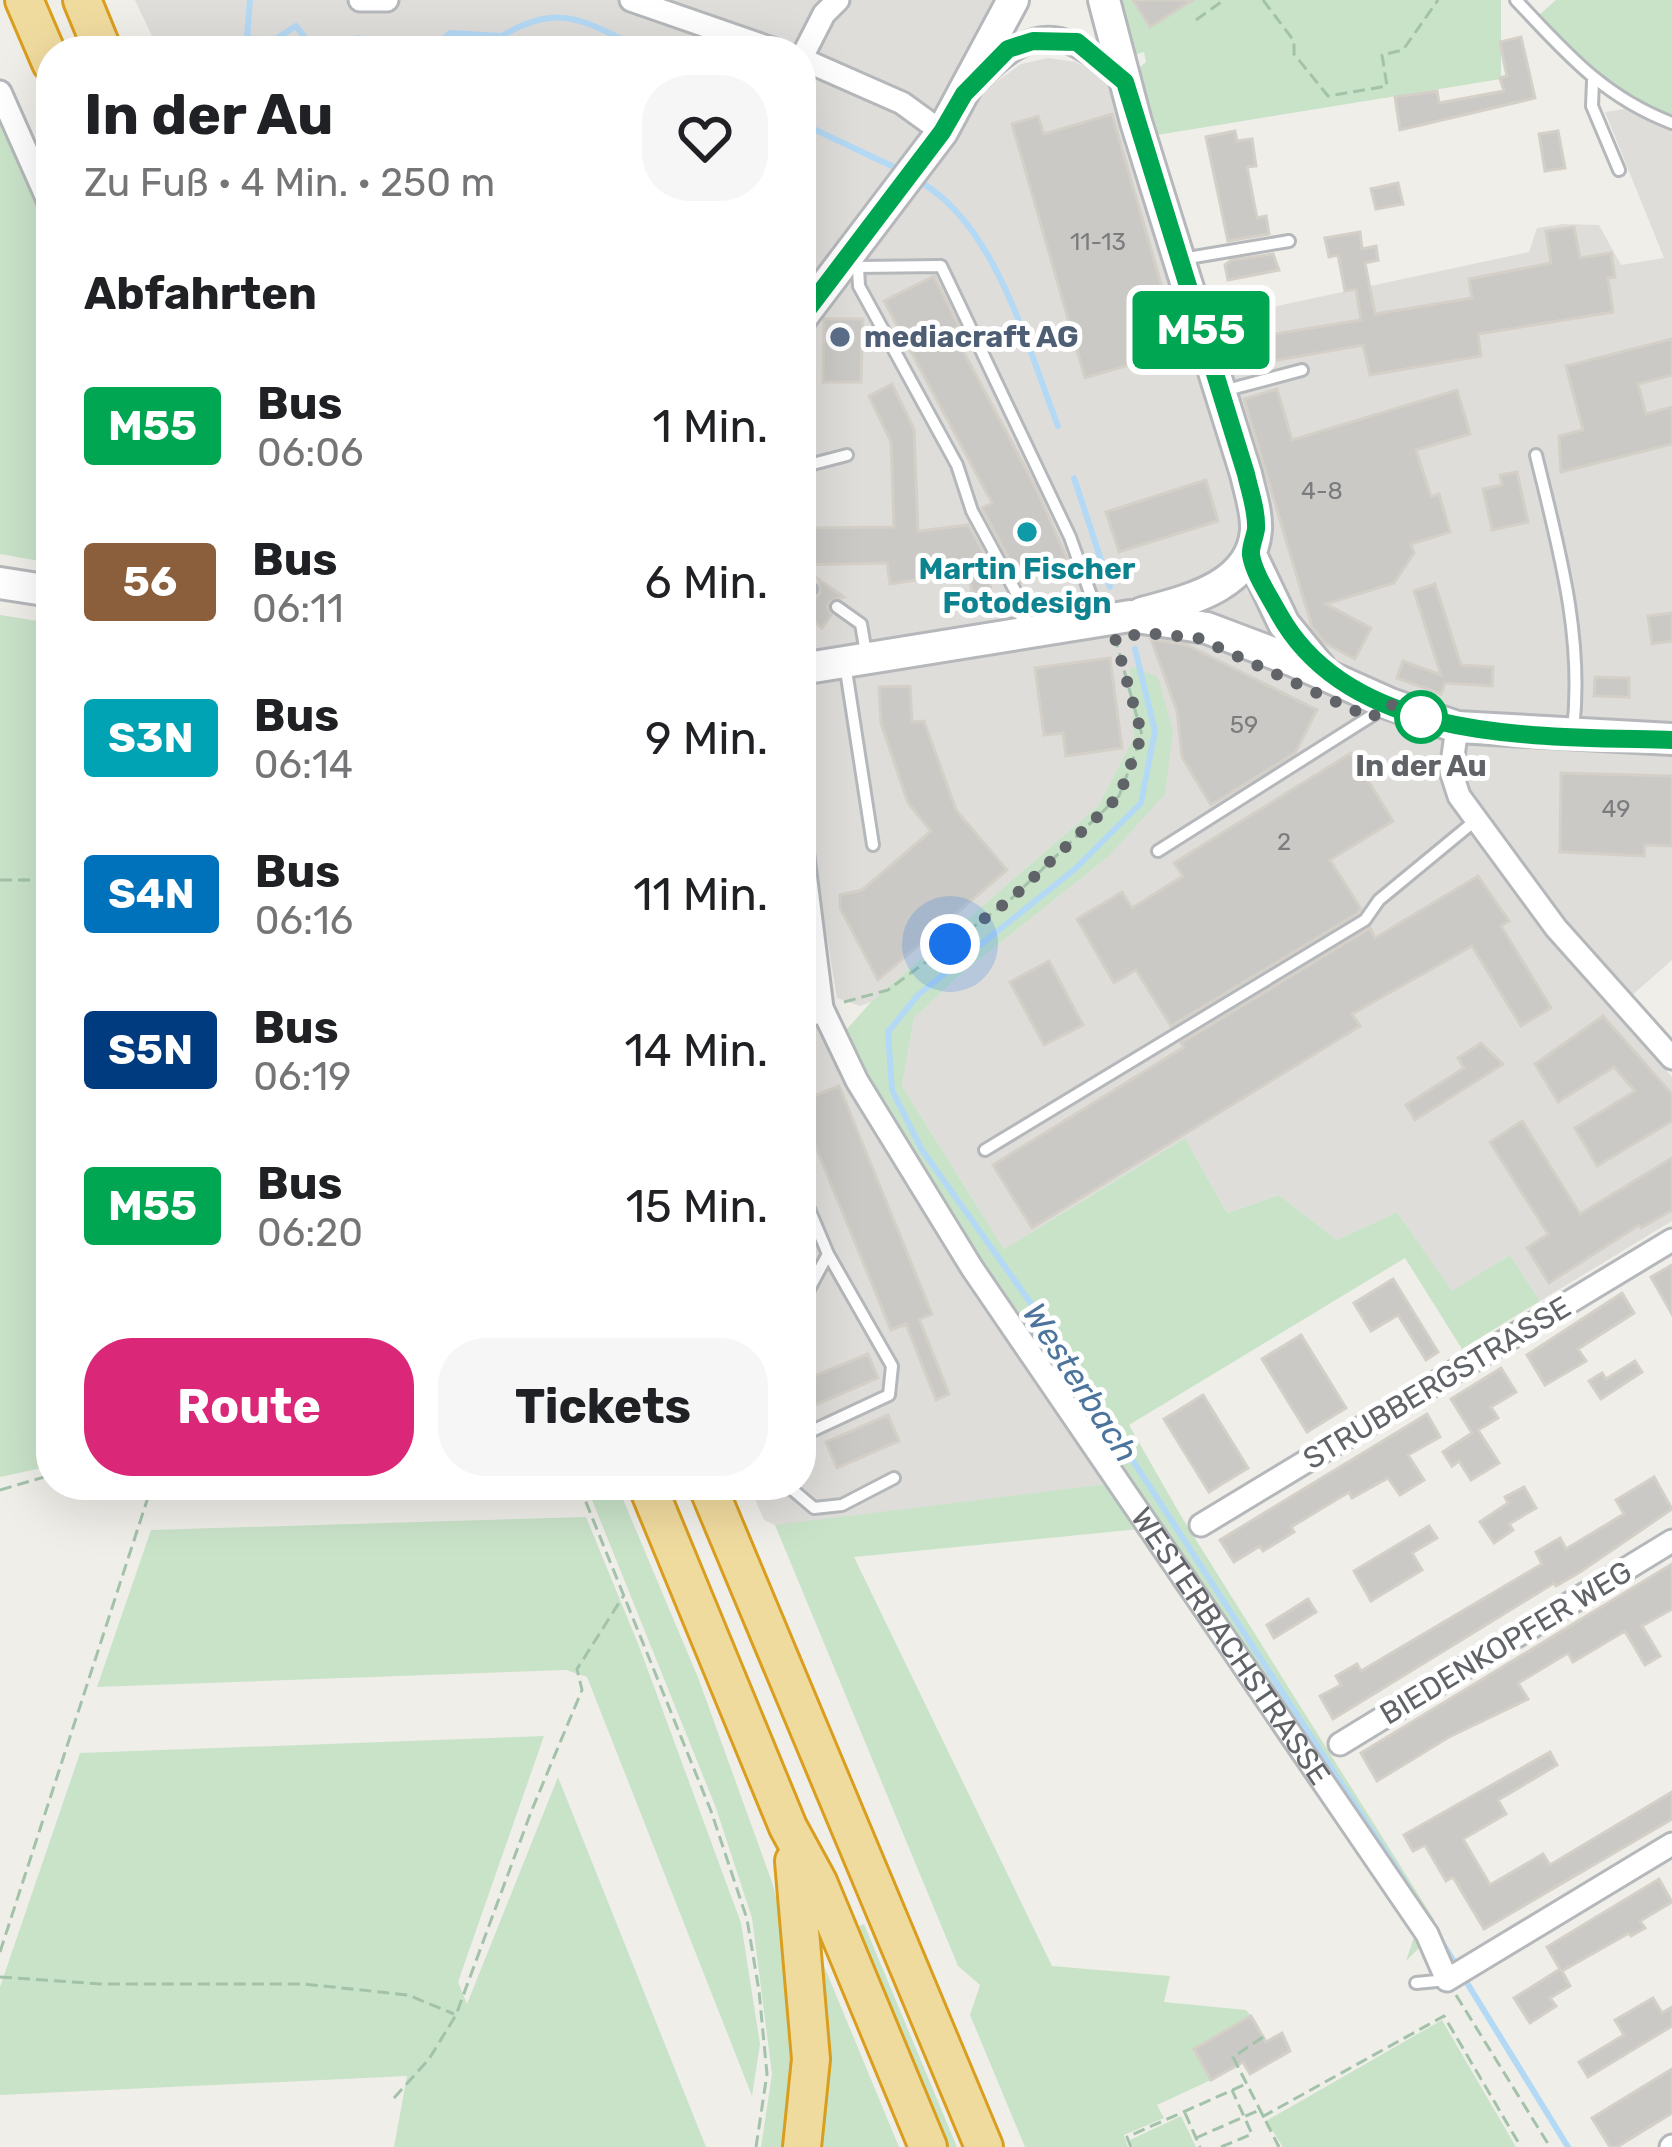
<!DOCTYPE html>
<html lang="de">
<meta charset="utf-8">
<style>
:root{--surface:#fff;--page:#f6f6f6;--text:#202124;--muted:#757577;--accent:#db2777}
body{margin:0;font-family:Rubik,sans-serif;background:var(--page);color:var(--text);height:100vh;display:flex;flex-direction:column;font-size:45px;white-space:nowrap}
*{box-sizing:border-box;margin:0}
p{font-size:39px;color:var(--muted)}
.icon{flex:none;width:66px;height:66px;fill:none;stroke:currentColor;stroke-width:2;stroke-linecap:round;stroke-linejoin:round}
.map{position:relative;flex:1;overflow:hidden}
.drawer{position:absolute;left:36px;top:36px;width:780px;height:1464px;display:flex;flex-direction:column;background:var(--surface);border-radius:48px;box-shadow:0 12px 48px #0002}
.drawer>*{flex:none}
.badge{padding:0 24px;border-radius:9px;font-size:42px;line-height:78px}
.you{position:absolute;width:60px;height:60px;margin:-30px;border:9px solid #fff;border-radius:50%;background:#1a73e8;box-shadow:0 0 0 18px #1a73e833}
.map>.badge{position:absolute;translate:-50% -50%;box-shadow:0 0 0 6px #fff}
h2{padding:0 48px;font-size:45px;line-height:108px}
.round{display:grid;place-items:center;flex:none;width:126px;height:126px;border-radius:48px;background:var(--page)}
.headline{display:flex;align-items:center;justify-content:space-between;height:204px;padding:0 48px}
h1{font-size:57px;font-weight:700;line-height:90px}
.button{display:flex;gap:24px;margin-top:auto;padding:24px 48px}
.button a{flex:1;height:138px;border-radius:48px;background:var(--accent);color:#fff;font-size:48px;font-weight:700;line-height:138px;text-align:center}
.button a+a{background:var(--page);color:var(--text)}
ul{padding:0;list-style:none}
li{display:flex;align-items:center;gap:36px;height:156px;padding:0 48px}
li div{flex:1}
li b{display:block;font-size:45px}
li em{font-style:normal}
li .badge{min-width:132px;font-weight:700;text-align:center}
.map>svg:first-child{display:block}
.industrial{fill:#dfddda}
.green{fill:#c9e3c9}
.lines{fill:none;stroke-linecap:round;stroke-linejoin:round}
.stream{stroke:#b4d9f5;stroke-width:6}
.building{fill:#cbc9c5;stroke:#d4d0c8;stroke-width:3}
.lane-casing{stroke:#b5b8bb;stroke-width:16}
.street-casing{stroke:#b5b8bb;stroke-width:27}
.secondary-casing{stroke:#b5b7bb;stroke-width:36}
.highway-casing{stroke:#da9e1e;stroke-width:42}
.path{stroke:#a2c2aa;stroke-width:3;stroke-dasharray:12 6;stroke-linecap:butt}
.lane{stroke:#fff;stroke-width:10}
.street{stroke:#fff;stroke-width:21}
.secondary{stroke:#fff;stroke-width:30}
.highway{stroke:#f0db9f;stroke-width:36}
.line-casing{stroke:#fff;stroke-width:27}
.line{stroke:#00a651;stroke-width:18}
.walk{stroke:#606367;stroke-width:12;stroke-dasharray:0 21.6}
.service-dot{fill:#5c6f8a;stroke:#fff;stroke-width:4.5}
.culture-dot{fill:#0f9aa8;stroke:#fff;stroke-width:4.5}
.stop-dot{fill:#fff;stroke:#00a651;stroke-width:6}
.labels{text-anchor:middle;stroke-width:10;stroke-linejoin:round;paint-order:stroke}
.number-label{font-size:24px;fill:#7b7c7e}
.service-label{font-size:30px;font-weight:bold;fill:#4e5e75;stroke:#fff;text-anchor:start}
.culture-label{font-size:30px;font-weight:bold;fill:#0d838f;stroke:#fff}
.stop-label{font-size:30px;font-weight:bold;fill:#606367;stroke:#fff}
.street-label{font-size:30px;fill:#606367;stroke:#fff}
.water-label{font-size:33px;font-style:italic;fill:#4d749d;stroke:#fff}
</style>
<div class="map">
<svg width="1672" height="2147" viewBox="0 0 1672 2147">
<rect width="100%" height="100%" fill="#f0eee9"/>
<!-- industrial -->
<path class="industrial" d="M135,0h863l-62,125 85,-61 27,-6 28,4 20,11 15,14 101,233 317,-68 8,-24 25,-4 37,1 22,40 43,-7 -59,-146 38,-6 29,11v843l-58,51 58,66v144l-132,80 -30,-46 -58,37 -55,-80 -60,28 -58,-45 -52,18 -42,-75 -181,111 -102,-163 12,-68 46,-43 148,-118 26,-120 -36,69 -227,196 -11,4 -23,-8 -36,-222v-725h-642z
M801,891l8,74 -6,23 14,40 291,456 -274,36 -59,5 -11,-5 -15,-35h52z"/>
<!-- green -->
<path class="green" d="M1121,0h380v79l-344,56 -17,-68 6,-5 -2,-10 -10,3z
M1556,0h116v117c-54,-20 -94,-60 -133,-102z
M0,107l51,123v333l-51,-9z
M0,615l51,8v690l-5,27 1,38 4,2v86l-51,11z
M1130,666l28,11 15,54 -8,63 -57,63 -148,118 -46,43 -12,68 102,163 181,-111 42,75 52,-18 58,45 60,-28 55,79 58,-36 30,46 -78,48 -57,-91 -276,167 52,91 254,405 -15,26 -14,14 10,-30 -276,-402 -286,28 198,409 118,10 -6,26 82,8 5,6 -56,33 16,31 -54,25 7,13 -40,17 4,12h-103l-55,-132 10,-30 -22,-19 -183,-441 332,-41 -267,-447 31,-35 227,-196 36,-69z
M586,1485h31l82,195 74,205 15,63 9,87 -7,112h-29l11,-73 -20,-156 -36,-110z
M586,1517l53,129 102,277 19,121 -8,52 -165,-419 -21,-7 -469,17 54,-157z
M544,1736l-86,246 9,22 91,-227 148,370h-312l13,-71 -407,19v-108l80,-234z
M864,1924l93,223h-9l-92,-220z
M817,1949l82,198h-83z
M1442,2020l74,127h-233l-17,-26z
M1181,2116l15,31h-63l-3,-7z"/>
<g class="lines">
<!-- stream -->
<path class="stream" d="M250,0l-3,38 27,2 22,-14 10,13 -4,12
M348,51l-2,-4 11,-9 60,13
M431,51l19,-18 52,3c60,-36 84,-13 144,15
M801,123l99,47
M917,180c79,43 110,167 141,246
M1074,478l36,109
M1135,649l20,82 -14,72 -66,66 -157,126 -30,37 4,58 30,60 115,162 371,575
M1440,1939l128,208"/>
</g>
<!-- building -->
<path class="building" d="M1133,0h60l-43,27z
M1521,37l14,61 -135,32 -5,-33 42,-6 2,12 65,-12 -4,-13 7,-2 -7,-34z
M1112,114l68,236 -95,28 -73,-254 26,-8 6,18z
M1235,131l2,10 15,-2 4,27 -9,1 10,51 9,-2 3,18 -41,7 -22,-104z
M1558,131l7,37 -20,3 -6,-37z
M1398,183l5,21 -27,5 -5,-20z
M1574,227l6,31 31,-5 4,24 -7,1 5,34 -135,22 3,22 -111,19 -7,-30 -130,23 -8,-26 136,-22 -5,-31 -11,2 -7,-36 -9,2 -4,-19 35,-6 2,17 14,-3 2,14 -13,3 10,51 97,-16 -3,-19 82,-16 -5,-32z
M1273,254l6,16 -51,10 -3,-15 7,-5z
M934,276l25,50 -7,4 82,154 33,74 -46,24 -39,-74 10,-5 -108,-202z
M824,319h39l-2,63h-38z
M1672,339v36l-34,9 8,30 26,-7v37l-111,28 -2,-36 24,-6 -17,-64z
M892,384l22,45 4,102 50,-6 19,34 4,32 -19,2 -2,-11 -16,1 -3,-21 -29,5 1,12 -33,5 -3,-21 -86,2 4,-37 89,-1 -3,-85 -22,-46z
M1277,389l15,51 165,-50 13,44 -54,16 15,47 8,-3 11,38 -39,12 3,9 -20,30 -68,21 45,24 -16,31 -30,-16 -13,-16 -68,-228z
M1517,472l11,50 -36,8 -9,-41 19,-4 -2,-10z
M1206,480l12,41 -99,31 -13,-40z
M818,579l26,18 -14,4 -3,6 4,8 -9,13 -21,-15 4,-16 10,1 5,-5z
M1435,584l26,81 32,2 -1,19 -47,-3 -4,11 -44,-16 6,-17 38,14 -27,-84z
M1672,613v28l-20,3 -4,-28z
M1151,639l36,6 130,65 -22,43 -84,52 -29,-48 -5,-46z
M1110,658l12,90 -56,8 -3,-23 -19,2 -9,-67z
M1595,677l34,1v19l-35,-1z
M910,686l2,36 12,-1 32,89 51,60 -129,110 -38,-72v-13l22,-5 69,-59 -23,-28 -27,-80 -2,-36z
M1351,753l42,68 -63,39 31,49 -3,4 -187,113 -35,-56 -22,13 -37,-64 45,-27 10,16 51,-32 -9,-13z
M1561,773l111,3v70l-27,-1 -1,11 -84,-4z
M1478,876l31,45 -8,5 50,82 -30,18 -49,-80 -120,68 8,12 -328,202 -39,-63 191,-118 -3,-4 189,-115 5,10z
M1049,961l34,64 -39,20 -34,-63z
M1603,1016l69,78v27l-75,45 -22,-38 60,-37 -21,-24 -56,35 -23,-38z
M1481,1043l22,21 -88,56 -9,-15 58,-37 -6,-10z
M839,1086l93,228 -13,5 30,75 -13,6 -30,-76 -15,6 -90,-219v-10z
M1522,1121l58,93 92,-56v52l-31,18 -2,-3 -90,58 -22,-35 21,-14 -58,-92z
M1672,1265v49l-21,-37z
M1393,1279l45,73 -12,8 -28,-45 -27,16 -17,-28z
M1622,1293l12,20 -56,36 8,12 -41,24 -18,-30z
M1301,1335l45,73 -39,24 -45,-73z
M868,1354l10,24 -65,28 -11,-25z
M1635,1361l7,11 -41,27 -12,-18 13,-8 4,6z
M1501,1368l15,24 -25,15 7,11 -20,12 21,33 -28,17 -12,-19 -7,5 -9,-14 29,-19 -21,-34z
M1203,1395l45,73 -39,24 -45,-73z
M1427,1414l13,23 -32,18 16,25 -24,15 -12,-17 -36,20 -3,-6 -58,35 3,5 -31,19 -3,-5 -26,16 -14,-22z
M888,1415l11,26 -62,27 -11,-26z
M1654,1477l18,32 -92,63 -24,14 -2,-3 -221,136 -13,-23 21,-11 -5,-9 21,-12 4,7 181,-107 -6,-12 24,-14 6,11 58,-35 -8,-14z
M1524,1487l12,21 -27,16 4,6 -19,13 -14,-21 28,-19 -3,-6z
M1429,1526l8,12 -25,15 10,17 -51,31 -17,-30z
M1672,1564v45l-30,17 18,30 -15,9 -20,-34 -52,31 -5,-9 -50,30 10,16 -79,38 -72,44 -16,-28z
M1308,1599l8,13 -42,26 -7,-13z
M1550,1752l7,13 -59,35 8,14 -43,25 27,46 53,-31 7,11 122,-73v27l-188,110 -31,-52 -7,4 -21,-36 -12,6 -9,-16z
M1659,1879l13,23 -32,19 5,7 -14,8 -2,-3 -67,38 8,15 -20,12 6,8 -26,17 -16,-25 46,-29 -13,-22z
M1653,1998l9,15 10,-6v19l-84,51 -9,-15 45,-27 -9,-15z
M1251,2016l15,26 16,-9 8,18 -40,23 -7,-12 -32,18 -17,-31z
M1672,2069v44l-55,34h-7l-18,-29z"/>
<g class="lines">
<!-- lane casing -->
<g class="lane-casing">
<path id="lane" d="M1516,0c49,52 87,97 156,123
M1593,81l-1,25 27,64
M1182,259l107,-18
M853,262l5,5 1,19 98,179 15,46 46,85 5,31
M858,267l83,-1 129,271 23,64 3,18
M1223,391l79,-21
M1536,455c22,91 48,181 37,275
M801,467l46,-12
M801,583l10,6
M837,607l24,17 5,29
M845,664l28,181
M1158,851l229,-145
M985,1150l380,-230 14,-20 97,-80
M801,1190l27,64 64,112 -3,29 -88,41
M801,1304l27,-50
M787,1485l27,23 28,-3 52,-27
M1416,1983l31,-3"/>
</g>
<!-- street casing -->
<g class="street-casing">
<g id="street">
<path d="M360,0h27"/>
<path d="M631,0l147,51"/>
<path d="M801,59l23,-45 14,-14"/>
<path d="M802,59l100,44 40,29"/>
<path d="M980,78c59,-60 88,-47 145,4"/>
<path d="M0,92l51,115"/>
<path d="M1457,727l-6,44 8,25 97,132 116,130"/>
<path id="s1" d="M801,841l21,167 35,73 115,187 455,666 20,46 225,-136"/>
<path d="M801,1021l21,-13"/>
<path d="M1201,1525l471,-285"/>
<path d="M1340,1744l332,-203"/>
<path d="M1671,2147l1,-1"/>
</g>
</g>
<!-- secondary casing -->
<g class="secondary-casing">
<path id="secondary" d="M1104,0l32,122 110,352c4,18 11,38 10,56 -4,57 -70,71 -114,83
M801,318l141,-186 71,-132
M1250,553l34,71 36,44
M0,583l51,8
M801,669l329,-53 77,12 87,33 96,43 67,23 215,12"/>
</g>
<!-- highway casing -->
<g class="highway-casing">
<path id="highway" d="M24,0l27,63
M82,0l21,51
M647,1485l141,342 30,55 110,265
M707,1485l277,662
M794,1861l17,198 -9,88"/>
</g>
<!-- path -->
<path class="path" d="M1263,0l31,41v13l34,42 59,-10 -5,-31 21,-5 35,-50
M1196,20l28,-20
M0,880h51
M844,1002l44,-12 123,-91 108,-103 23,-61 -25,-90
M579,1485l132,326 36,108 12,72 8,83 -11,73
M0,1490l51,-15
M0,1952l152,-467
M0,1977l100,7h204l104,11 46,19
M1456,1995l94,152
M1263,2037l-30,20 46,90
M394,2098l35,-39 27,-44 75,-203 51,-122 -5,-21 47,-74
M1185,2113l15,34
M1262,2117l182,-101 77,131
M1196,2138l61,-27
M1131,2147l-4,-10 119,-53
M1221,2147l31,-13 -20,-44"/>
<!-- lane -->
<use href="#lane" class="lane"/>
<!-- street -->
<use href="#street" class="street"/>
<!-- secondary -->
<use href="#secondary" class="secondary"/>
<!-- highway -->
<use href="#highway" class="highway"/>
</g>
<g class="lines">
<!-- line casing -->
<g class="line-casing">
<path id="line" d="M801,318l141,-186 22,-38 44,-45 25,-8 44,1 48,40 121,392c4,18 11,37 10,55 -1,8 -6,18 -5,26 3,19 19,42 28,59 73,131 262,122 393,126"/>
</g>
<!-- line -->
<use href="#line" class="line"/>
<!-- walk -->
<path class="walk" d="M950,944l61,-45 108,-103 23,-61 -27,-97 31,-5 52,5 173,80 19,-14 31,13"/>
</g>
<!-- markers -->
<circle class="service-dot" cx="840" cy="337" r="12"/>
<circle class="culture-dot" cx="1027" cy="532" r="12"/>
<circle class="stop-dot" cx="1421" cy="717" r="24"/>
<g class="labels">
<!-- number labels -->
<g class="number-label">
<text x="1098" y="250">11-13</text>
<text x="1322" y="499">4-8</text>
<text x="1244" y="733">59</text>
<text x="1616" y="817">49</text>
<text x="1284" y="850">2</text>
</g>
<!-- service labels -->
<g class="service-label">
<text x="864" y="347">mediacraft AG</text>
</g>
<!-- culture labels -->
<g class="culture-label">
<text x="1027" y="579">Martin Fischer<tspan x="1027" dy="34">Fotodesign</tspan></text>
</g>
<!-- stop labels -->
<g class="stop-label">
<text x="1421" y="776">In der Au</text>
</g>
<!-- street labels -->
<g class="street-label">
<text transform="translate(1437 1383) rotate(-31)" y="10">STRUBBERGSTRASSE</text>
<text transform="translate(1506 1643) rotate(-31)" y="10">BIEDENKOPFER WEG</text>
<text dy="10" stroke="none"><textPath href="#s1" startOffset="927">WESTERBACHSTRASSE</textPath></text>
</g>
<!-- water labels -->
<g class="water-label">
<text transform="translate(1081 1382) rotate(57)" y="12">Westerbach</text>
</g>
</g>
</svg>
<div class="you" style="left:950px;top:944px"></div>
<b class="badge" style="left:1201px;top:330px;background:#00a651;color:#fff">M55</b>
<section class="drawer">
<div class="headline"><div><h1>In der Au</h1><p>Zu Fuß · 4 Min. · 250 m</p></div><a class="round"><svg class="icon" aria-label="heart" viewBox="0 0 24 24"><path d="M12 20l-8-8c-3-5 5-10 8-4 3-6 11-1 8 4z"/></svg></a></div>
<h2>Abfahrten</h2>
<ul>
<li><span class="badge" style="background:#00a651;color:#fff">M55</span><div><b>Bus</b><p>06:06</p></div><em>1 Min.</em></li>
<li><span class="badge" style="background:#8b5e3c;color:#fff">56</span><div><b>Bus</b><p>06:11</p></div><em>6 Min.</em></li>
<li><span class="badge" style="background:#00a3b4;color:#fff">S3N</span><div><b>Bus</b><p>06:14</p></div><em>9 Min.</em></li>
<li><span class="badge" style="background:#0072bc;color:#fff">S4N</span><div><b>Bus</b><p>06:16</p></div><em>11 Min.</em></li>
<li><span class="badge" style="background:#003b80;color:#fff">S5N</span><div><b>Bus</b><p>06:19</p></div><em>14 Min.</em></li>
<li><span class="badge" style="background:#00a651;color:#fff">M55</span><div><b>Bus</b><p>06:20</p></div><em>15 Min.</em></li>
</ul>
<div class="button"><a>Route</a><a>Tickets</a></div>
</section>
</div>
